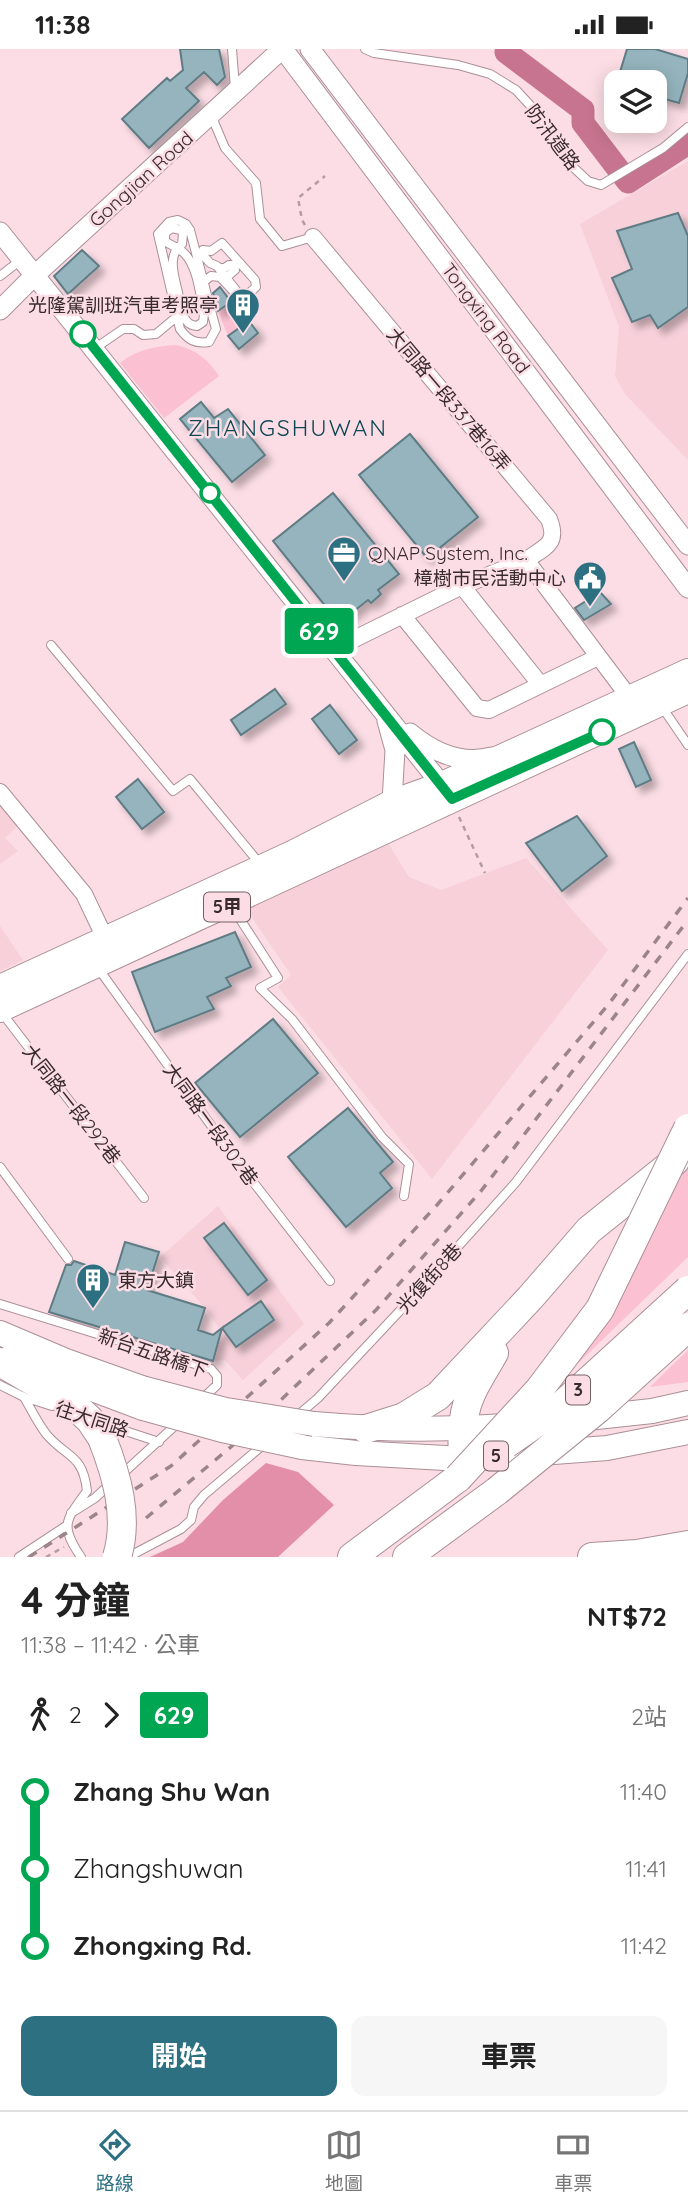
<!DOCTYPE html>
<html lang="zh-TW">
<meta charset="utf-8">
<style>
:root{--surface:#fff;--page:#f6f6f6;--text:#222;--muted:#767676;--line:#e0e0e0;--accent:#2c7081}
body{margin:0;font-family:Quicksand,"Noto Sans TC",sans-serif;background:var(--page);color:var(--text);height:100vh;display:flex;flex-direction:column;font-size:26px;white-space:nowrap}
*{box-sizing:border-box;margin:0}
p{font-size:23px;color:var(--muted)}
.icon{flex:none;width:38px;height:38px;fill:none;stroke:currentColor;stroke-width:2;stroke-linecap:round;stroke-linejoin:round}
.map{position:relative;height:1508px;overflow:hidden}
.side{display:flex;flex-direction:column;background:var(--surface);flex:1}
.side>*{flex:none}
.badge{padding:0 14px;border-radius:5px;font-size:24px;line-height:46px}
.controls{position:absolute;left:604px;top:21px;display:grid;gap:14px}
.controls a{display:grid;place-items:center;width:63px;height:63px;border-radius:14px;background:var(--surface);box-shadow:0 4px 18px #0003;font-size:35px}
.map>.badge{position:absolute;translate:-50% -50%;box-shadow:0 0 0 4px #fff}
.legs{display:flex;align-items:center;gap:10px;height:77px;padding:0 21px;font-size:23px}
.legs p{margin-inline-start:auto}
.headline{display:flex;align-items:center;justify-content:space-between;height:119px;padding:0 21px}
h1{font-size:38px;font-weight:700;line-height:52px}
.primary-button{display:flex;gap:14px;margin-top:auto;padding:14px 21px}
.primary-button a{flex:1;height:80px;border-radius:14px;background:var(--accent);color:#fff;font-size:28px;font-weight:700;line-height:80px;text-align:center}
.primary-button a+a{background:var(--page);color:var(--text)}
ul{padding:0 21px;list-style:none}
li{display:flex;align-items:center;gap:24px;height:77px;font-size:26px}
li i{display:grid;place-items:center;width:10px;height:100%;margin:0 9px;background:currentColor}
li i::after{content:'';width:18px;height:18px;margin:-9px;border:5px solid;border-radius:50%;background:var(--surface)}
li p{margin-inline-start:auto}
li:first-child i{background:linear-gradient(#0000 50%,currentColor 0)}
li:last-child i{background:linear-gradient(currentColor 50%,#0000 0)}
.status{display:flex;justify-content:space-between;align-items:center;height:49px;padding:0 35px;background:var(--surface);direction:ltr}
.status svg{height:19px;fill:currentColor}
.tab-bar{display:flex;justify-content:space-around;align-items:center;height:98px;border-top:2px solid var(--line);background:var(--surface);font-size:19px;color:var(--muted)}
.tab-bar a{display:grid;justify-items:center;gap:4px}
.tab-bar .selected{color:var(--accent)}
.map>svg:first-child{display:block}
.built{fill:#f7d0da}
.green{fill:#fbc0d1}
.forest{fill:#e48faa}
.lines{fill:none;stroke-linecap:round;stroke-linejoin:round}
.river{stroke:#c6748f;stroke-width:23}
.building{fill:#95b4bd;stroke:#5f7c84;stroke-width:2;filter:url(#shadow)}
.service-casing{stroke:#ab8f97;stroke-width:10}
.minor-casing{stroke:#ab8f97;stroke-width:18}
.tertiary-casing{stroke:#ab8f97;stroke-width:21}
.primary-casing{stroke:#ab8f97;stroke-width:26}
.motorway-casing{stroke:#ab8f97;stroke-width:30}
.path{stroke:#b49ca2;stroke-width:2.5;stroke-dasharray:5 5;stroke-linecap:butt}
.service{stroke:#fff;stroke-width:8}
.minor{stroke:#fff;stroke-width:16}
.tertiary{stroke:#fff;stroke-width:19}
.primary{stroke:#fff;stroke-width:24}
.motorway{stroke:#fff;stroke-width:28}
.rail{stroke:#9b858b;stroke-width:3.5;stroke-dasharray:9 9;stroke-linecap:butt}
.primary-bridge-casing{stroke:#ab8f97;stroke-width:26;stroke-linecap:butt}
.motorway-bridge-casing{stroke:#ab8f97;stroke-width:30;stroke-linecap:butt}
.primary-bridge{stroke:#fff;stroke-width:24}
.motorway-bridge{stroke:#fff;stroke-width:28}
.line-1-casing{stroke:#fff;stroke-width:16}
.line-1{stroke:#00a651;stroke-width:10}
.stop-1-dot{fill:#fff;stroke:#00a651;stroke-width:3.5}
.labels{text-anchor:middle;stroke-width:5;stroke-linejoin:round;paint-order:stroke}
.shield{fill:#fcdde5;stroke:#726065;stroke-width:2}
.shield-label{font-size:18px;font-weight:bold;fill:#372b2e}
.street-label{font-size:19px;fill:#372b2e;stroke:#fcdde5}
.poi-label{font-size:19px;fill:#372b2e;stroke:#fcdde5;text-anchor:end}
.quarter-label{font-size:23px;letter-spacing:2px;fill:#0b4653;stroke:#fcdde5}
</style>
<div class="status"><b>11:38</b><svg viewBox="0 0 49 12"><path d="M0 12V9h3v3zM5 12V6h3v6zM10 12V3h3v9zM15 12V0h3v12zM26 1h20v11H26zM47 4h2v5h-2z"/></svg></div>
<div class="map">
<svg width="688" height="1508" viewBox="0 0 688 1508">
<defs>
<filter id="shadow"><feDropShadow dx="6" dy="6" stdDeviation="3.5" flood-color="#0004"/></filter>
</defs>
<rect width="100%" height="100%" fill="#fcdde5"/>
<!-- built -->
<path class="built" d="M688,112v299l-63,-66 -10,-18 4,-49 -39,-103z
M0,750l20,25 -15,14 13,13 -18,13z
M388,794l21,34 32,13 85,-32 82,92 -176,229 -154,-192 13,-12 -47,-69z
M0,877l23,34 -23,11z
M218,1157l86,118 -61,56 -18,-20 -12,1 8,-30 -16,-23 -45,-51z"/>
<!-- green -->
<path class="green" d="M231,253l18,19 -21,15 -10,-25z
M176,296c19,4 32,14 43,31l-55,42 -44,-55c16,-13 36,-17 56,-18z
M688,1115v93l-122,118 107,-201z
M688,1301v32l-38,5z"/>
<!-- forest -->
<path class="forest" d="M266,1414l32,9 36,33 -56,52h-128l33,-15 40,-42z"/>
<g class="lines">
<!-- river -->
<path class="river" d="M507,0l-1,3 77,58v13l45,59 56,-36 4,-5"/>
</g>
<!-- building -->
<path class="building" d="M180,0h39l6,28 -8,8 -13,-13 -18,16 13,13 -50,47 -27,-29 45,-41 3,3 13,-11z
M627,0h28l33,10v14l-9,30 -25,-7v-14h-37z
M678,164l10,23v71l-30,21 -8,-13 -18,7 -20,-44 20,-9 -15,-38z
M82,201l17,16 -31,28 -14,-18z
M220,238l11,15 -13,9 -5,-18z
M249,272l9,12 -19,16 -11,-13z
M201,353l13,16 14,-9 37,46 -33,27 -52,-63z
M410,385l68,83 -51,41 -68,-83z
M333,444l66,81 -21,16 3,4 -10,9 -3,-3 -29,23 -66,-82z
M600,543l11,12 -27,16 -9,-12z
M275,640l11,15 -45,31 -10,-15z
M330,656l27,35 -18,14 -27,-35z
M634,693l17,38 -15,7 -17,-38z
M138,730l26,33 -22,17 -26,-32z
M577,767l30,40 -45,35 -36,-48z
M235,883l16,35 -25,11 5,8 -24,11 7,12 -59,23 -23,-60z
M273,970l45,54 -78,64 -45,-54z
M348,1059l45,54 -13,11 12,15 -46,39 -58,-70z
M224,1174l43,57 -19,15 -44,-57z
M125,1193l34,10 -12,38 58,18 -7,22 15,5 9,-7 -9,33 -164,-49 17,-47h5l3,-4 41,14z
M261,1252l13,19 -38,27 -14,-19z"/>
<g class="lines">
<!-- service casing -->
<g class="service-casing">
<path id="service" d="M232,0l3,39
M365,0l9,4 84,12 32,9 26,16 24,26 33,51 15,14 13,4 62,-37 25,-21
M211,66l14,33 31,35 4,36 22,27 31,-9
M178,171l8,4 4,6 23,88 3,11 -7,13c-14,2 -21,-2 -29,-13l-22,-95 11,-12z
M218,218l5,2 6,-4h5l1,5 -7,6 -1,3
M0,227l22,-17
M201,235l10,-8 9,1 19,20 8,-2 9,-8 -1,-7 -33,-37 -11,8 -8,-1 -1,4 8,9 7,3 22,28h9
M179,248c-3,-17 -14,-41 3,-53l1,-10 -2,-4 -9,-2 -7,5v8c6,5 13,6 19,12 14,14 16,42 20,61l-1,8 -6,4c-11,-1 -13,-8 -16,-18
M94,300l29,-20h11l9,6 13,-1 24,-20
M51,596l122,146 17,-12 70,85
M662,658l26,38
M231,856l47,73 -18,10 32,31 90,118 27,27 -5,32
M98,919l135,188 97,125
M2,964l142,185
M0,1118l68,92
M0,1255l211,65 6,7v9l-15,14
M0,1336l24,12 28,9
M24,1348c7,12 14,27 23,38 20,23 36,19 40,56 -21,29 -28,34 -6,66
M297,1367l21,-18 92,-98 106,-118 172,-228
M101,1374l58,19
M120,1427l58,-53
M71,1464l24,-15 15,-14
M19,1508l47,-31
M128,1508l53,-28 10,-9 3,-13 10,-12 59,-50"/>
</g>
<!-- minor casing -->
<g class="minor-casing">
<path id="minor" d="M313,188l236,282c10,25 -4,28 -23,41
M462,537l78,98
M402,566l75,93 12,2 109,-53
M334,600l128,-63 64,-26 103,137
M0,743l84,102 21,44"/>
</g>
<!-- tertiary casing -->
<g class="tertiary-casing">
<path id="tertiary" d="M283,0l405,539
M310,0l378,496
M0,183l449,562
M0,261l35,-35 247,-226
M387,672l8,29 -3,52
M410,684c23,19 52,32 82,24"/>
</g>
<!-- primary casing -->
<g class="primary-casing">
<path id="primary" d="M0,938l292,-134 100,-51 50,-18 246,-113
M0,961l688,-319
M0,1284l66,28 76,27
M10,1309l133,50
M578,1370l74,-8 36,-8
M314,1375c67,6 136,6 203,1
M302,1398l54,6 107,6 144,-11 81,-16"/>
</g>
<!-- motorway casing -->
<g class="motorway-casing">
<path id="motorway" d="M0,1313l74,43 16,15 12,18
M366,1380l38,-12 34,-21 92,-98 59,-68 86,-69
M463,1410c-3,-52 5,-62 31,-106
M352,1508l106,-79
M407,1508l90,-66
M592,1508l45,-3 51,-9"/>
</g>
<!-- path -->
<path class="path" d="M305,176l-3,-5 -4,-22 27,-22
M459,768l26,56
M46,1508l18,-10"/>
<!-- service -->
<use href="#service" class="service"/>
<!-- minor -->
<use href="#minor" class="minor"/>
<!-- tertiary -->
<use href="#tertiary" class="tertiary"/>
<!-- primary -->
<use href="#primary" class="primary"/>
<!-- motorway -->
<use href="#motorway" class="motorway"/>
<!-- rail -->
<path class="rail" d="M146,1469l86,-72 144,-136 105,-119 207,-271
M29,1508l142,-91 158,-143 108,-118 171,-200 80,-107"/>
<!-- primary-bridge casing -->
<g class="primary-bridge-casing">
<path id="primary-bridge" d="M142,1339l84,22 88,14
M143,1359l79,22 80,17"/>
</g>
<!-- motorway-bridge casing -->
<g class="motorway-bridge-casing">
<path id="motorway-bridge" d="M102,1389c15,38 27,79 15,119
M506,1395l56,-39 126,-115
M458,1429l81,-88 61,-81 88,-181
M497,1442l102,-83 89,-81"/>
</g>
<!-- primary-bridge -->
<use href="#primary-bridge" class="primary-bridge"/>
<!-- motorway-bridge -->
<use href="#motorway-bridge" class="motorway-bridge"/>
</g>
<g class="lines">
<!-- line-1 casing -->
<g class="line-1-casing">
<path id="line-1" d="M83,285l369,465 150,-67"/>
</g>
<!-- line-1 -->
<use href="#line-1" class="line-1"/>
</g>
<!-- icons -->
<defs>
<g id="building-pin" transform="scale(1.75)"><path d="M0 17L-7.5 6A9.5 9.5 0 1 1 7.5 6Z" fill="#2c7081" stroke="#fcdde5"/><path d="M-4-6H4V6H1V3H-1V6H-4ZM-2.5-4.3h1.7v1.8h-1.7ZM.8-4.3h1.7v1.8H.8ZM-2.5-1h1.7V.8h-1.7ZM.8-1h1.7V.8H.8Z" fill="#fff"/></g>
<g id="office-pin" transform="scale(1.75)"><path d="M0 17L-7.5 6A9.5 9.5 0 1 1 7.5 6Z" fill="#2c7081" stroke="#fcdde5"/><path d="M-6-3h4V-5.5h4V-3h4V5H-6ZM-1-4.5V-3h2v-1.5ZM-6 0V1H6V0Z" fill="#fff"/></g>
<g id="civic-pin" transform="scale(1.75)"><path d="M0 17L-7.5 6A9.5 9.5 0 1 1 7.5 6Z" fill="#2c7081" stroke="#fcdde5"/><path d="M-.6-6.5H3V-4.5H.6V-3L4-1V1h2V6H-6V1h2V-1L-.6-3ZM-1.2 2.5V6h2.4V2.5Z" fill="#fff"/></g>
</defs>
<g fill-rule="evenodd">
<use href="#building-pin" x="243" y="256"/>
<use href="#office-pin" x="344" y="504"/>
<use href="#civic-pin" x="590" y="529"/>
<use href="#building-pin" x="93" y="1231"/>
</g>
<!-- markers -->
<g class="stop-1-dot">
<circle cx="83" cy="285" r="12"/>
<circle cx="210" cy="444" r="9"/>
<circle cx="602" cy="683" r="12"/>
</g>
<g class="labels">
<!-- shield labels -->
<g class="shield">
<rect x="204" y="843.5" width="46" height="29" rx="5"/>
<rect x="566" y="1326.5" width="24" height="29" rx="5"/>
<rect x="484" y="1392.5" width="24" height="29" rx="5"/>
</g>
<g class="shield-label">
<text x="227" y="864">5甲</text>
<text x="578" y="1347">3</text>
<text x="496" y="1413">5</text>
</g>
<!-- street labels -->
<g class="street-label">
<text transform="translate(553 88) rotate(53)" y="7">防汛道路</text>
<text transform="translate(141 130) rotate(-42)" y="7">Gongjian Road</text>
<text transform="translate(486 269) rotate(53)" y="7">Tongxing Road</text>
<text transform="translate(449 350) rotate(50)" y="7">大同路一段337巷16弄</text>
<text transform="translate(72 1055) rotate(52)" y="7">大同路一段292巷</text>
<text transform="translate(211 1075) rotate(54)" y="7">大同路一段302巷</text>
<text transform="translate(429 1229) rotate(-48)" y="7">光復街8巷</text>
<text transform="translate(153 1304) rotate(19)" y="7">新台五路橋下</text>
<text transform="translate(92 1370) rotate(18)" y="7">往大同路</text>
</g>
<!-- poi labels -->
<g class="poi-label">
<text x="218" y="263">光隆駕訓班汽車考照亭</text>
<text x="368" y="511" text-anchor="start">QNAP System, Inc.</text>
<text x="566" y="536">樟樹市民活動中心</text>
<text x="118" y="1238" text-anchor="start">東方大鎮</text>
</g>
<!-- quarter labels -->
<g class="quarter-label">
<text x="288" y="387">ZHANGSHUWAN</text>
</g>
</g>
</svg>
<div class="controls">
<a><svg class="icon" aria-label="layers" viewBox="0 0 24 24"><path d="M12 4l9 5-9 5-9-5zM3 14l9 5 9-5"/></svg></a>
</div>
<b class="badge" style="left:319px;top:582px;background:#00a651;color:#fff">629</b>
</div>
<section class="side">
<div class="headline"><div><h1>4 分鐘</h1><p>11:38 – 11:42 · 公車</p></div><b>NT$72</b></div>
<div class="legs"><svg class="icon" aria-label="walk" viewBox="0 0 24 24"><circle cx="13" cy="4" r="2"/><path d="M13 8l-2 6 4 7M11 14l-3 7M7 12l3-4h3l4 4"/></svg>2<svg class="icon" aria-label="forward" viewBox="0 0 24 24"><path d="M9 5l7 7-7 7"/></svg><b class="badge" style="background:#00a651;color:#fff">629</b><p>2站</p></div>
<ul>
<li><i style="color:#00a651"></i><b>Zhang Shu Wan</b><p>11:40</p></li>
<li><i style="color:#00a651"></i><span>Zhangshuwan</span><p>11:41</p></li>
<li><i style="color:#00a651"></i><b>Zhongxing Rd.</b><p>11:42</p></li>
</ul>
<div class="primary-button"><a>開始</a><a>車票</a></div>
</section>
<nav class="tab-bar">
<a class="selected"><svg class="icon" aria-label="directions" viewBox="0 0 24 24"><path d="M12 3l9 9-9 9-9-9zM9 14v-3h6M13 9l2 2-2 2"/></svg>路線</a>
<a><svg class="icon" aria-label="map" viewBox="0 0 24 24"><path d="M3 6l6-2 6 2 6-2v14l-6 2-6-2-6 2zM9 4v14M15 6v14"/></svg>地圖</a>
<a><svg class="icon" aria-label="tickets" viewBox="0 0 24 24"><path d="M3 7h18v10H3zM15 7v10"/></svg>車票</a>
</nav>
